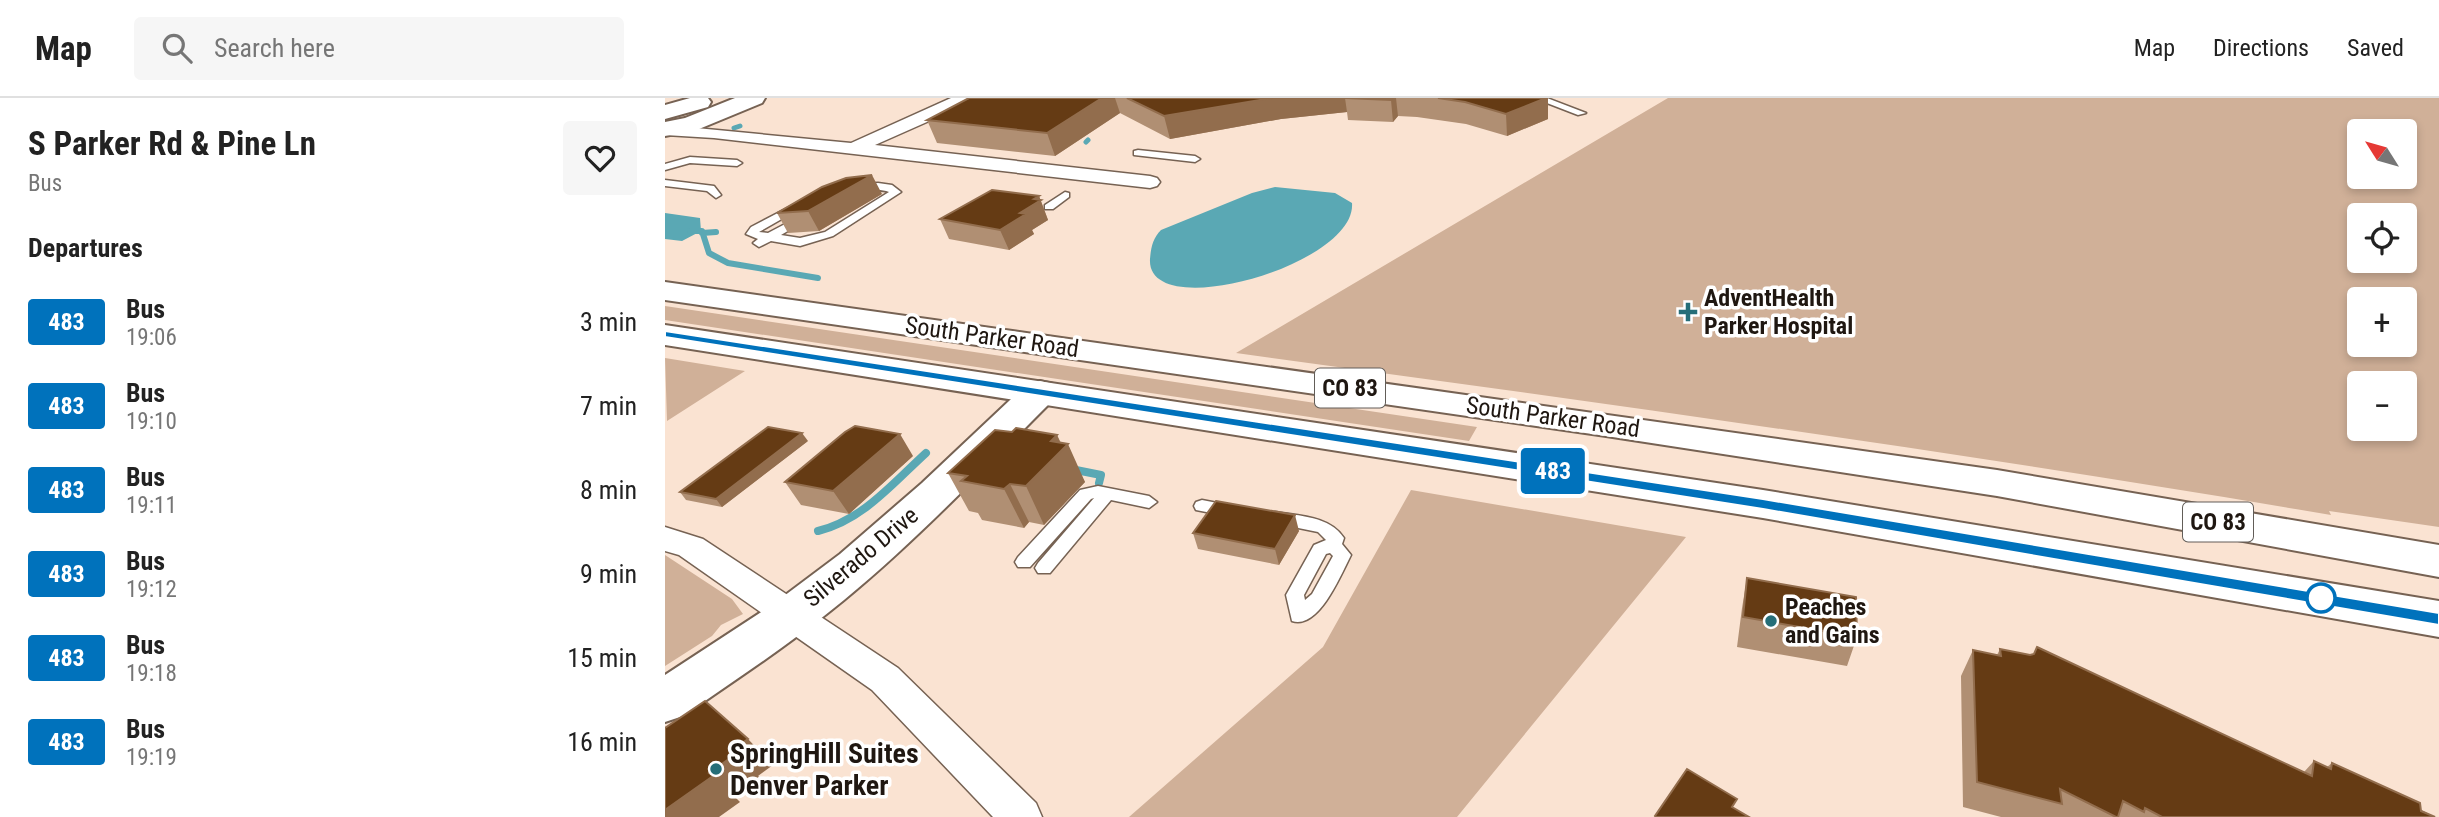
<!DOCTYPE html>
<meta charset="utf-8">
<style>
:root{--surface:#fff;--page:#f6f6f6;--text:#222;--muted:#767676;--line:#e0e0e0}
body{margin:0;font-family:"Roboto Condensed",sans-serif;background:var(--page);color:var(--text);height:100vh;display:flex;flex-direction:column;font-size:26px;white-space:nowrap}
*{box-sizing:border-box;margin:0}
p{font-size:23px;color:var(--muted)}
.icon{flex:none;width:38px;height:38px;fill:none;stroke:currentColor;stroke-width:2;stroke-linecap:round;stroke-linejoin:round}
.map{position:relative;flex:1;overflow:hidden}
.drawer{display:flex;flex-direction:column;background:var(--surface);width:665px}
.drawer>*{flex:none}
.badge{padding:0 14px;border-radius:5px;font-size:24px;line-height:46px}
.needle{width:46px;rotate:307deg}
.controls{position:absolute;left:1682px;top:21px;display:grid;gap:14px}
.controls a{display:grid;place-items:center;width:70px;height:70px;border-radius:7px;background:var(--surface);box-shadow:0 4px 10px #0003;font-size:35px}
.map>.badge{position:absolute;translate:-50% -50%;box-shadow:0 0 0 4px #fff}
h2{padding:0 28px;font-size:26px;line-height:63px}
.round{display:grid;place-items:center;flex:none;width:74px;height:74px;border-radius:7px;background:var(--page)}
.head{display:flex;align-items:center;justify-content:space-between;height:119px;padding:0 28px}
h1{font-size:33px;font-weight:700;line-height:52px}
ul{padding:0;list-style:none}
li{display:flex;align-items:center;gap:21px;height:84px;padding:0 28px}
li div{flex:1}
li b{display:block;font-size:26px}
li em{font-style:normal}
li .badge{min-width:77px;font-weight:700;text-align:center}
header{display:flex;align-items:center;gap:42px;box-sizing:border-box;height:98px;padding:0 35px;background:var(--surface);border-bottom:2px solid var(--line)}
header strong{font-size:33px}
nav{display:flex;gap:38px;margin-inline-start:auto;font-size:24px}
.search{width:490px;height:63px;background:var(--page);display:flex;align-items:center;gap:18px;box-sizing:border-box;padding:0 24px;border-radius:7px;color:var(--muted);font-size:26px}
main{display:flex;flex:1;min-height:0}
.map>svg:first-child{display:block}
.green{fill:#d0b098;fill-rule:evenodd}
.water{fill:#5aa8b4}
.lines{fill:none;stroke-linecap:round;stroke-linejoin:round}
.stream-far2{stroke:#5aa8b4;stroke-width:5}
.stream-far1{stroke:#5aa8b4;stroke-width:6}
.stream{stroke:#5aa8b4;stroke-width:8}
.lane-casing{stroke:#766253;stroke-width:3}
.street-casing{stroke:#766253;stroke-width:3}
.secondary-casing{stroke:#766253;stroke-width:4}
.highway-casing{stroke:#766253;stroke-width:4}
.lane{fill:#fff;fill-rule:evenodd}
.street{fill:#fff;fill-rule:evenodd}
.secondary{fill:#fff;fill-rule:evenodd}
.highway{fill:#fff;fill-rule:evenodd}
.wall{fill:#b08f73}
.shaded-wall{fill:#926d4d}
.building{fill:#653b14;stroke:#926d4d;stroke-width:2}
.line{fill:#0072bc;stroke:#fff;stroke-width:2}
.poi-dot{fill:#256e78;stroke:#fff;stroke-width:2.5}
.stop-dot{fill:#fff;stroke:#0072bc;stroke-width:3.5}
.labels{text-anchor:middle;stroke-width:7;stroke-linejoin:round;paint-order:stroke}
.shield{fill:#fff;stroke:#625d58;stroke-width:2}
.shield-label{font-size:23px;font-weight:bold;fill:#1f1711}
.poi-label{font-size:24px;font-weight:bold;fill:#1f1711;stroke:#fff;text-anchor:start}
.street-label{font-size:24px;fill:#1f1711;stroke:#fff}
.near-poi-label{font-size:28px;font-weight:bold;fill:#1f1711;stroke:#fff;text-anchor:start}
</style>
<header>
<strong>Map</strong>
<div class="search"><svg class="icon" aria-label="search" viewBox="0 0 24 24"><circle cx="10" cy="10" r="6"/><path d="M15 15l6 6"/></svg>Search here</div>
<nav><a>Map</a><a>Directions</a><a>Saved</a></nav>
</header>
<main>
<section class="drawer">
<div class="head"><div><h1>S Parker Rd &amp; Pine Ln</h1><p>Bus</p></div><a class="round"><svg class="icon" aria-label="heart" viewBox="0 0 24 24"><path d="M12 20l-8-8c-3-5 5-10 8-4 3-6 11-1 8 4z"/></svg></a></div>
<h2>Departures</h2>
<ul>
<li><span class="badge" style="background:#0072bc;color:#fff">483</span><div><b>Bus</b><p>19:06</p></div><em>3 min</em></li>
<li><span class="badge" style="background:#0072bc;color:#fff">483</span><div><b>Bus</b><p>19:10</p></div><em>7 min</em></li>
<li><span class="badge" style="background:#0072bc;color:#fff">483</span><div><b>Bus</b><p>19:11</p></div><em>8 min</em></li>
<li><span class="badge" style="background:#0072bc;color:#fff">483</span><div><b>Bus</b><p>19:12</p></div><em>9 min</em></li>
<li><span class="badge" style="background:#0072bc;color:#fff">483</span><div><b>Bus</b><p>19:18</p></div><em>15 min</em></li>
<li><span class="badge" style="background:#0072bc;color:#fff">483</span><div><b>Bus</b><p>19:19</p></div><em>16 min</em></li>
</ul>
</section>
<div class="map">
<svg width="1774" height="719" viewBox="0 0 1774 719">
<rect width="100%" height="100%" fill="#fae3d2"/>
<!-- green -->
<path class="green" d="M1003,0h771v429l-110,-16 2,4c-364,-62 -729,-112 -1095,-162zM1694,33h46v46h-46zM1694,117h46v46h-46zM1740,201v46h-46v-46zM1740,285v46h-46v-46z
M0,208l812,121 -8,14 -804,-121z
M0,260l80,13 -78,50z
M746,392l275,47 -229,280h-328l194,-170z
M0,457l67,44 11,15 -22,11 -9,11 -47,30z"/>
<!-- water -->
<path class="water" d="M610,89l60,6 17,10c5,62 -206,122 -202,56 1,-12 3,-21 11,-29l91,-37z
M0,115l35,5 1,13 -19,10 -17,-2z"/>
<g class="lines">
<!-- stream-far2 -->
<path class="stream-far2" d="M69,30l6,-2
M421,44l2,-2"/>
<!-- stream-far1 -->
<path class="stream-far1" d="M25,133h12l7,22 19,10 90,15
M37,135l14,-1"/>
<!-- stream -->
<path class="stream" d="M406,371l30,6 -2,8
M153,433c45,-11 75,-48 108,-78"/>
<!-- lane casing -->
<g class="lane-casing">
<path id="lane" d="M869,0h13l39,15 -8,2z
M473,52l57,6 5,3 -5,3 -61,-7v-4z
M25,59l47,3 5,3 -5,3 -47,-3 -25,7v-6z
M0,82l49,6 7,9 -5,3 -9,-7 -42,-5z
M213,85l14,2 9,7 -68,44 -33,10 -29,-5 -12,6 -6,-4 5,-4 -12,-5 5,-7 46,-24 6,3 -2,2 -42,24 9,1 36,-19 4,1v4l-27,16 19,3 25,-6 64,-40c-12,-5 -28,2 -37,-4l10,-4z
M400,94l4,1v4l-16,12h-8v-4z
M433,388l51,10 8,6 -8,6 -38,-8 -61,73h-12l-3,-5 3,-5 56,-65 -3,1 -61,68h-12l-3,-5 3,-5 62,-67z
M537,402l36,7 2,4 -2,4 -6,2 -36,-7 -2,-4 2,-4z
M610,414c24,4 55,4 69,26l-2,6 9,11c-10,19 -32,75 -59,66l-6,-26 28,-50 12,-5 -8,-8 -49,-10 -2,-4 2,-4zM665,455l3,3 -21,38 -7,6 -1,-5 22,-41z"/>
</g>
<!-- street casing -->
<g class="street-casing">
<path id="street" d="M286,0h23l-2,4 -97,43 275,31 7,2 3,4 -3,4 -7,2 -436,-50 -49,-3v-10l186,18z
M0,429l38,12 195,129 138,135 6,14h-49l-121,-127 -193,-135 -14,-4z"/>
</g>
<!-- secondary casing -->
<g class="secondary-casing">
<path id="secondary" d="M70,0h30l-3,5 -63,26 -34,7v-14l20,-4z
M375,283l13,3 5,8 -5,8c-68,68 -135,139 -209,200 -51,42 -107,79 -161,116l-18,6v-47l107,-70 68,-51 82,-71 105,-99z"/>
</g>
<!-- highway casing -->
<g class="highway-casing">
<path id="highway" d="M25,0h18l3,4 -3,5 -43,12v-14z
M0,184l1332,188 442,75v32l-442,-81 -391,-60 -941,-136z
M0,227l1098,165 676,111v36l-676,-119 -1098,-173z"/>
</g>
<!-- lane -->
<use href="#lane" class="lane"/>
<!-- street -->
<use href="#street" class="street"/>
<!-- secondary -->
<use href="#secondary" class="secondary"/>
<!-- highway -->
<use href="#highway" class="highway"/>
</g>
<!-- wall -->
<path class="wall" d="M304,0h579v21l-41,17 -41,-12 -49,-7 -19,-1 -5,6 -45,-2 -1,-8 -66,7 -111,20 -50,-26 -65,43 -118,-13 -10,-23z
M217,96l-63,37 -31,2 -11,-20z
M374,98l9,24 -16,10 2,4 -25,16 -60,-11 -9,-20z
M347,334l45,3 4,8 24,39 -41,43 -15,-3 -5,6 -42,-8 -4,-7 -9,-2 -21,-38z
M143,343l-86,66 -36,-7 -6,-8z
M248,358l-64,58 -48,-9 -16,-23z
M634,433l-20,34 -81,-16 -5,-16z
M1082,480l110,59 -10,29 -110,-19 5,-39z
M1335,551l304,123 10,-11 13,6 5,-4 103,54h-434l-38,-10 -2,-131 12,-26 24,5z"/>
<!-- shaded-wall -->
<path class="shaded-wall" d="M437,0h13l5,15 -65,43 -8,-23z
M607,0h75h-2l2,14 -66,7 -111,20 -6,-23z
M727,0h4l2,18 -5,6 -2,-22z
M877,0h6v21l-41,17 -1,-22z
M207,77l10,19 -63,37 -11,-20z
M374,98l9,24 -16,10 2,4 -25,16 -9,-20 34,-31z
M137,335l6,8 -86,66 -6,-8z
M235,336l13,22 -64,58 -16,-23z
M392,337l6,14 5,-5 17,38 -41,43 -18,-39 25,-45z
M345,386l19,38 -5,6 -20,-39z
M630,417l4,16 -20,34 -4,-16z
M83,641l25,26 -15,11 4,3 -26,19 4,4 -21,15h-54v-7l44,-37 23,-23z"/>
<!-- building -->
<path class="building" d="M304,0h133l-55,35 -120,-13z
M462,0h145l-108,18z
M680,0h47l-1,2z
M773,0h108l-40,16 -41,-12z
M207,77l-64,36 -31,2 45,-26 24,-9z
M327,92l47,6 -5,3 7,1 -21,13 6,1 -26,16 -60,-11z
M190,328l45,8 -67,57 -48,-9 60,-50z
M103,329l34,6 -86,66 -36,-7z
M351,330l41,7 -6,6 17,3 -42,42 -16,-2 -6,5 -43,-8 6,-5 -19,-3 47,-43 17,2z
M551,403l79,14 -20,34 -82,-16z
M1082,480l109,19 1,40 -114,-20z
M1372,549l275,129 2,-15 17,8 1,-6 88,40 1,8 14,6h-273l-17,-9 -1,4 -21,-11 -5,16h-2l-56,-28 2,15 -85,-22 -4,-132 28,6 -1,-7 30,6 4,-1z
M40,603l43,38 -16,11 4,4 -27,19 4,3 -48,34v-82z
M1022,671l50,30 -5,8 17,10h-93l-1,-1z"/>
<!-- line -->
<path class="line" d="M0,233l1098,168 676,114v12l-676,-116 -1098,-172z"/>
<!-- markers -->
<g class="poi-dot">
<path d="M1019.5 203.5h7v7h7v7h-7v7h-7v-7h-7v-7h7z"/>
<circle cx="1106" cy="523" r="7"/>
<circle cx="51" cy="671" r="7"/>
</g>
<circle class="stop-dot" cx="1656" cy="500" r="14"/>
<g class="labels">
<!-- shield labels -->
<g class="shield">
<rect x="650" y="270.5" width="70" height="39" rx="5"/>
<rect x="1518" y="404.5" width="70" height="39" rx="5"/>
</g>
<g class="shield-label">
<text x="685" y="298">CO 83</text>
<text x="1553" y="432">CO 83</text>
</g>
<!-- poi labels -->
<g class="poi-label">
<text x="1039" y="208">AdventHealth<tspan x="1039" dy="28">Parker Hospital</tspan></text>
<text x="1120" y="517">Peaches<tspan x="1120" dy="28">and Gains</tspan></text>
</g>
<!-- street labels -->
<g class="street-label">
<text transform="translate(327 239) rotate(8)" y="8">South Parker Road</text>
<text transform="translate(888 319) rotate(8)" y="8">South Parker Road</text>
<text transform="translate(196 459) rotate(-40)" y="8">Silverado Drive</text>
</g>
<!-- near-poi labels -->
<g class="near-poi-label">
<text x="65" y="665">SpringHill Suites<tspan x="65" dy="32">Denver Parker</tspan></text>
</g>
</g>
</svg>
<div class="controls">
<a><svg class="needle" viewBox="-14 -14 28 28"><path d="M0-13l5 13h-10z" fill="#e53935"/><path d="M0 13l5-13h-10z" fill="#767676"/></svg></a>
<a><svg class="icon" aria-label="locate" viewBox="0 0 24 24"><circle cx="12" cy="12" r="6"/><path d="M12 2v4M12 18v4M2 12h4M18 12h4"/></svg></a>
<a>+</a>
<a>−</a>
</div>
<b class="badge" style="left:888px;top:373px;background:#0072bc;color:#fff">483</b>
</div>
</main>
